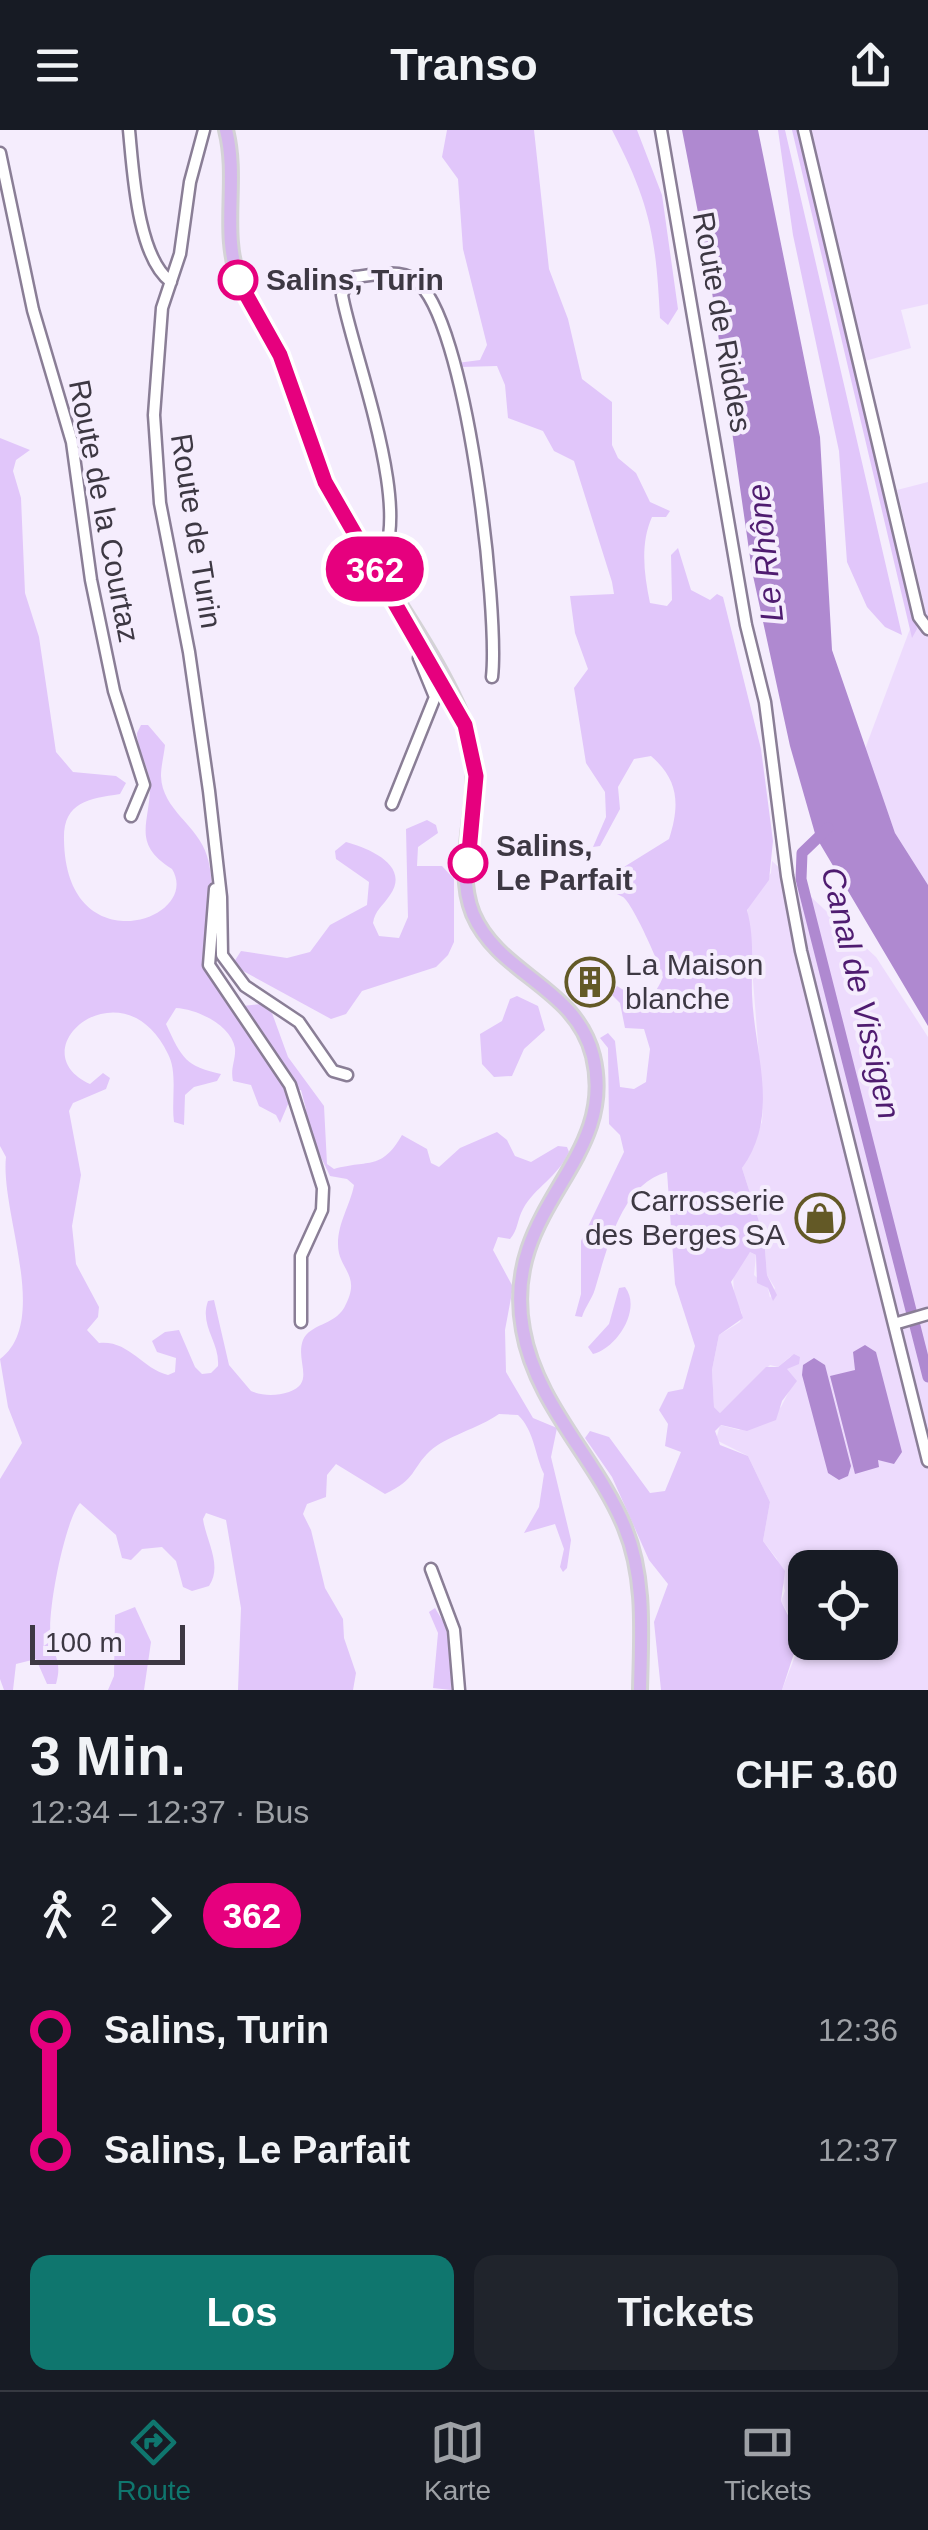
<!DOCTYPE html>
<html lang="de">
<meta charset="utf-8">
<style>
:root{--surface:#171b24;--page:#20242c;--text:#f1f3f6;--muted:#9ea1a6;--line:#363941;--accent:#0f766e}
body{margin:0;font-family:Arial,sans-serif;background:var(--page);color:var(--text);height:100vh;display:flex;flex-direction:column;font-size:38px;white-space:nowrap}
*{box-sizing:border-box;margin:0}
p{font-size:32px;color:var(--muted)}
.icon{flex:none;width:55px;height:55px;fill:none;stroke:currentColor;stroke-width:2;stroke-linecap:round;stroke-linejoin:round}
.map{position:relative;height:1560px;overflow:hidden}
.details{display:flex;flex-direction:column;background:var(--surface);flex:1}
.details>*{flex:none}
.badge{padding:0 20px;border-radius:32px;font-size:35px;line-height:65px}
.tools{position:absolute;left:788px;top:1420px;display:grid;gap:20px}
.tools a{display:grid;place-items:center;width:110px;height:110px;border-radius:20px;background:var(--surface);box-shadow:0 2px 8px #0004;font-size:50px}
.scale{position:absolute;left:30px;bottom:25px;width:155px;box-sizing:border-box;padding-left:10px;border:5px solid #3d3843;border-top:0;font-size:28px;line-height:35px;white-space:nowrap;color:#3d3843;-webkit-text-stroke:8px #f5edfd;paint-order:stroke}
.map>.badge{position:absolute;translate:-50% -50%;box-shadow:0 0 0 5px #fff}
.legs{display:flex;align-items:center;gap:15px;height:110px;padding:0 30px;font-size:32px}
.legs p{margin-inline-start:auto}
.summary{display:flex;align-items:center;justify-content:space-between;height:170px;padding:0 30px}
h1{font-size:55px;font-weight:700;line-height:75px}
.cta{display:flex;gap:20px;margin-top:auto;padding:20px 30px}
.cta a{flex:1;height:115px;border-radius:20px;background:var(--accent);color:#fff;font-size:40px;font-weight:700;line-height:115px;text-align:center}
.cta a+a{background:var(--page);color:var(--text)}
ul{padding:0 30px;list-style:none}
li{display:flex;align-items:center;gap:35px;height:120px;font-size:38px}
li i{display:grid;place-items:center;width:15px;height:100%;margin:0 12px;background:currentColor}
li i::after{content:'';width:25px;height:25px;margin:-12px;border:8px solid;border-radius:50%;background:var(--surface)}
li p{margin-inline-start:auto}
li:first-child i{background:linear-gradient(#0000 50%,currentColor 0)}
li:last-child i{background:linear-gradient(currentColor 50%,#0000 0)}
header{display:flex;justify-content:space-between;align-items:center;height:130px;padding:0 30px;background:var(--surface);font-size:45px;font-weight:700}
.menu{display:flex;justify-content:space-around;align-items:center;height:140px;border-top:2px solid var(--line);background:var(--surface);font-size:28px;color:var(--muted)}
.menu a{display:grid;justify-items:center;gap:5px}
.menu .on{color:var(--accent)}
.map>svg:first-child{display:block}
.built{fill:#eddbfd;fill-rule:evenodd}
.green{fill:#e1c6fa;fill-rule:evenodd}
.water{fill:#af89d0}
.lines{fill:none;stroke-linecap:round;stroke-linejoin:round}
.canal{stroke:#af89d0;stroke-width:11}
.minor-casing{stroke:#8a7e96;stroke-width:15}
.major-casing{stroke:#d4d3d6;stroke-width:18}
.minor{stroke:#fff;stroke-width:10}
.major{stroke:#d5b6ee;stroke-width:12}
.line-1-casing{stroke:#fff;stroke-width:22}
.line-1{stroke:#e6007e;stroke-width:15}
.stop-1-dot{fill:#fff;stroke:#e6007e;stroke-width:5}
.labels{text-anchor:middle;stroke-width:8;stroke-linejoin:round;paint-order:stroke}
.stop-label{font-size:30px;font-weight:bold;fill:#3d3843;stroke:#f5edfd;text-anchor:start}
.street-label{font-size:30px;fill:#3d3843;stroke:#f5edfd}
.poi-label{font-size:30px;fill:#3d3843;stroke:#f5edfd;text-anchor:start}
.water-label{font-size:32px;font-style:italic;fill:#4f1c70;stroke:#f5edfd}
</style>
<header><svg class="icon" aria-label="menu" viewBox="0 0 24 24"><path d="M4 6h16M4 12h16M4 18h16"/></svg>Transo<svg class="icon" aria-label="share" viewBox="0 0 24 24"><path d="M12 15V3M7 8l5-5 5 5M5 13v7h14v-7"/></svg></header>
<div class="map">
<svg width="928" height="1560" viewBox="0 0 928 1560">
<rect width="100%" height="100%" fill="#f5edfd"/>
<!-- built -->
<path class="built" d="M807,0h121v174l-27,6 10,38 -46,13z
M928,352v403l-33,-52 -30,-84 51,-136 9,-4 -28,-119z
M772,731l104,96 52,80v653h-146l15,-39 1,-20 -17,-30 4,-10 -8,-32 -14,-18 7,-39 -22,-46 -32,-16 4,-15 19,5 42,-23 9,-18 -3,-20 4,-13 -13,11 -8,-2 -50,48 -6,-6 -2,-37 7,-35 21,-13 2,-9 -8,-16 -1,-25 17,-20 6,3 -2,20 14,13 2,10 5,-10 -8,-13 -3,-38 -22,-69 20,-46 1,-16 -16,-201 24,-32zM805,1438h75v74h-75z"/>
<!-- green -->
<path class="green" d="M447,0h87l15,139 19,50 14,60 30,23v43l6,13 18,15 14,29 20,9 -4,6h-14c-12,27 -8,57 -2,86l17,3 5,-6 -1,-45 7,-7 13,42 19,10 7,-6 6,3 38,152 12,92 -4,39 -22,30c8,30 4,54 5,84 2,60 29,120 -10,174l22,69 3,38 10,20 -4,6 -5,-13 -11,-5 -1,-28 -6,-3 -19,30 12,36 -24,17 -7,35 2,37 6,6 46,-46h12l16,-13 6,3 -1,7 -12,5 10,12 -15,20 -6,19 -29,11 -26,-6 -6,6 5,14 28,11 22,46 -7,39 22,30 -4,30 18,37 -17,52h-121l-7,-68 14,-38 -19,-24 -37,-83 -27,-39 5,-7 19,6 41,56 15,-2 16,-39 -16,-6 3,-22 -9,-14 9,-18 15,-3 12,-43 -20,-62 -8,-112c-46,12 -60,78 -72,117 -3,10 -10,18 -13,28l-7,-1 6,-22v-53l43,-89 -4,-17 -11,-11 -1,-76 -8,-10 8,-5 7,8 5,46 14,2 12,-7 4,-33 -6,-20 -19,-1 -5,-25 -8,-8 5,-9c23,14 34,20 46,-9 -3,-12 -30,-73 -40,-80 -13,-8 -25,-4 -35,-17h15l66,-41c11,-34 10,-59 -18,-83l-17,3 -16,28 2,22 -20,37 -7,1 13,-30 -1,-25 -19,-29 -12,-75 14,-19 -13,-36 -5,-37 44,-2 -2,-12 -38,-121 -20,-10 -11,-20 -35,-13 -3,-33 -8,-19 -36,1 -4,-4 23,-3 7,-15 -24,-96 -5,-70 -16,-22z
M612,0h25l25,65 16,114 -10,16 -8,-7c-4,-81 -10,-115 -48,-188z
M778,0h7l117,505 -17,-8 -18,-20 -20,-45 -8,-111 -46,-216z
M792,0h10l115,499 -5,9z
M0,308l30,12 -14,10 -3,11 8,27 4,95 14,44 17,115 17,20 43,4 10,7 -6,11c-32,5 -57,8 -56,46 2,126 139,80 108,29 -41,-26 -22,-45 -22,-83 0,-18 -13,-35 -13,-53l4,-8h7l17,20c-1,10 -4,21 -4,31 1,34 37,49 46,80 15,48 -12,110 27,151l27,-3 11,9 16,44 36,49 3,58 7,5c36,-10 47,2 68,-34l25,14 4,14 8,4 21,-19 37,-16 10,8 8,16 16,6 27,-16 9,1 2,5c-11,25 -34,35 -46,57 -6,11 -5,21 -13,30l-12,-2 -5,13 20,37 -8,43 1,42 27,46 24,10 -6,29 20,83 -4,28 -4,4 -3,-5 4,-18 -9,-25 -31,9 15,-26 5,-33c-9,-19 -10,-44 -26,-59l-19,-1c-20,14 -54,23 -69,37 -19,18 -13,28 -45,43l-49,-30 -9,11 -1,22 -19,7 -4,10 8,16 14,58 18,31 1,19 12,35 -3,17h-115l3,-82 -15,-88 -20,-7 -3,6c3,22 20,46 6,67l-17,5 -9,-4 -7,-26 -14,-14 -20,2 -11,11 -9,-2 -6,-23 -36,-32c-15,17 -34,112 -29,136 4,19 11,24 5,45h-9l-11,-25 -20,5 -3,26h-9l-4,-11v-200l22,-36 -14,-36 -8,-48c51,-38 0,-147 6,-202l-6,-11zM176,878c21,1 55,17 59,40 1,12 -5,20 -2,33l18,4 8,21 17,9 4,8 14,-33h7l5,19 -9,22 17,12 16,33 17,3 7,6c-4,21 -16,37 -16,59 0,27 25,30 6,64 -10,17 -34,16 -41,32 -8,21 13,43 -14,52 -13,4 -26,4 -38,-1l-22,-26 -15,-65 -6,1c-9,25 12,41 10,65l-7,7 -9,1 -7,-7 -16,-37 -14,2 -13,9 5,11 19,6 -1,14 -7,3c-27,-7 -39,-35 -69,-32l-12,-13 11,-13 1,-10 -23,-43 -4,-38 9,-51 -12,-64 4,-8 33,-14 4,-11 -7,-5 -13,11c-74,-34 33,-124 78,-30 10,19 3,47 6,68l10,3 1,-30 9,-8 23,-6 4,-7c-35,-8 -39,-15 -55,-50z
M427,690l9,5 2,8 -20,14 -1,19h25l12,13v63l-6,13 -12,12 -74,24 -16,23 -15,5 -99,-54 9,-14 46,7 23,-6 20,-27 37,-20 2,-23 -33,-23 -1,-8 11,-9c22,6 65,23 44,53 -7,11 -15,15 -17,28l6,13 20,2 9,-21 -2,-88z
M517,866l21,10 7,24 -21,19 -12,27 -18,1 -12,-13 -2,-30 22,-13 8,-22z
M625,1157c17,22 -8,61 -32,67l-5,-7 21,-23 10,-36z
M135,1477l16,35 -7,48h-36l6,-14 1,-61z
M435,1478l15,25 1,57 -18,-2 5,-55 -9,-21z"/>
<!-- water -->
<path class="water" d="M682,0h76l62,307 12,213 63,183 33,52v141l-112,-189 -26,-91 -38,-175 -44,-307z
M865,1215l11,7 26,100 -8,12 -16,-4 1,7 -24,7 -25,-98 25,-6 -2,-18z
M814,1228l11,7 26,101 -3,10 -9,4 -11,-7 -26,-98 1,-10z"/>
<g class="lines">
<!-- canal -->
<path class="canal" d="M828,698l-26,25 -1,26 127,498"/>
<!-- minor casing -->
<g class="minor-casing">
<path id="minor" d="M129,0c4,40 8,127 42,152
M204,0l-14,52 -10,72 -18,54 -8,107 6,88 29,149 20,139 12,106 1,58 23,31 54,36 34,49 14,4
M661,0l85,495 19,77 22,174 14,75 127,510
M804,0l115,487 9,12
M0,23l33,157 39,132 19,138 23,111 30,94 -13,31
M375,438c45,-43 -23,-215 -33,-273l6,-15 7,-3c18,-2 44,-8 60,3 52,36 84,332 77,397
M392,674l43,-107 -16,-39 5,-8
M215,759l-6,76 81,120 33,103 -1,22 -21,46v66
M894,1194l34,-10
M431,1439l23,61 5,60"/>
</g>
<!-- major casing -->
<g class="major-casing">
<path id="major" d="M226,0c13,51 -6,103 14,153 10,27 30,49 41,76 23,50 32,103 60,152 37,65 100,147 125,216 23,62 -16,131 7,187 26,61 103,73 120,142 26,107 -93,151 -70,274 13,75 74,129 102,198 21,51 16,108 15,162"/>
</g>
<!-- minor -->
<use href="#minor" class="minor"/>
<!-- major -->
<use href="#major" class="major"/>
</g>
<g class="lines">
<!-- line-1 casing -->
<g class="line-1-casing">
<path id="line-1" d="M238,150l42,75 45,127 140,243 11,51 -8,87"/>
</g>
<!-- line-1 -->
<use href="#line-1" class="line-1"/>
</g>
<!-- icons -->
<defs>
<g id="building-ring" transform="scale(2.5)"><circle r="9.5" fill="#f5edfd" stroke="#635926" stroke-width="1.5"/><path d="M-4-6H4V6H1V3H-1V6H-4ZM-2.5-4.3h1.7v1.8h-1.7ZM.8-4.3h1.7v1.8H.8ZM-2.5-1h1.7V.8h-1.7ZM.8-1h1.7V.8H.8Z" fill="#635926"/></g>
<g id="shop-ring" transform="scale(2.5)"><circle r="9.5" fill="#f5edfd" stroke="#635926" stroke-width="1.5"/><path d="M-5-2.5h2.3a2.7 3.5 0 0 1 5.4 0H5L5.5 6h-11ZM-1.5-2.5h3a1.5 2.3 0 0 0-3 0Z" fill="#635926"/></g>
</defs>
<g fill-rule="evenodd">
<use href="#building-ring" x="590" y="852"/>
<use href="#shop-ring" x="820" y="1088"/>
</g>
<!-- markers -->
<g class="stop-1-dot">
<circle cx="238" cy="150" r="18"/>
<circle cx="468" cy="733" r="18"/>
</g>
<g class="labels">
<!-- stop labels -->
<g class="stop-label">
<text x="266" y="160">Salins, Turin</text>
<text x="496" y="726">Salins,<tspan x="496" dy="34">Le Parfait</tspan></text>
</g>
<!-- street labels -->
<g class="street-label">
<text transform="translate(722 192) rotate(80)" y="10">Route de Riddes</text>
<text transform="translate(104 381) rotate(79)" y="10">Route de la Courtaz</text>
<text transform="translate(196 401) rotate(81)" y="10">Route de Turin</text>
</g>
<!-- poi labels -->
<g class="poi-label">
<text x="625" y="845">La Maison<tspan x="625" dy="34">blanche</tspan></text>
<text x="785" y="1081" text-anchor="end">Carrosserie<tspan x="785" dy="34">des Berges SA</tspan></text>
</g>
<!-- water labels -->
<g class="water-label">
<text transform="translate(765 423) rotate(-96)" y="11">Le Rhône</text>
<text transform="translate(861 863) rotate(77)" y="11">Canal de Vissigen</text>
</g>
</g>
</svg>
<div class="tools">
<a><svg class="icon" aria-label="locate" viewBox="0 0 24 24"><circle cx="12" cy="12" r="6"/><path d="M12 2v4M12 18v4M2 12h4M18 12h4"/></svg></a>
</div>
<div class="scale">100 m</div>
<b class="badge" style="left:375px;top:439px;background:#e6007e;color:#fff">362</b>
</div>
<section class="details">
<div class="summary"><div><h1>3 Min.</h1><p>12:34 – 12:37 · Bus</p></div><b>CHF 3.60</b></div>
<div class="legs"><svg class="icon" aria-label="walk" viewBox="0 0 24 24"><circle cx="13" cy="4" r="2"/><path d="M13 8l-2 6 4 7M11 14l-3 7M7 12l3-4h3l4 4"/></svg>2<svg class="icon" aria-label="forward" viewBox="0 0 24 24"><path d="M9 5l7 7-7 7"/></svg><b class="badge" style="background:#e6007e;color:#fff">362</b></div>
<ul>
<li><i style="color:#e6007e"></i><b>Salins, Turin</b><p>12:36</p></li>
<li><i style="color:#e6007e"></i><b>Salins, Le Parfait</b><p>12:37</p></li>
</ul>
<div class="cta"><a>Los</a><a>Tickets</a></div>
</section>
<nav class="menu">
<a class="on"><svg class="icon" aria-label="directions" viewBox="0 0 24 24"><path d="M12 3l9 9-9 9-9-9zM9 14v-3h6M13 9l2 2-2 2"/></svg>Route</a>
<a><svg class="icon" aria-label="map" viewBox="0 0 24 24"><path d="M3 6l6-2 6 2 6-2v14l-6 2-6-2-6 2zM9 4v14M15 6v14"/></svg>Karte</a>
<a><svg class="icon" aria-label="tickets" viewBox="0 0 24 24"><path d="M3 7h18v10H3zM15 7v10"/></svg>Tickets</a>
</nav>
